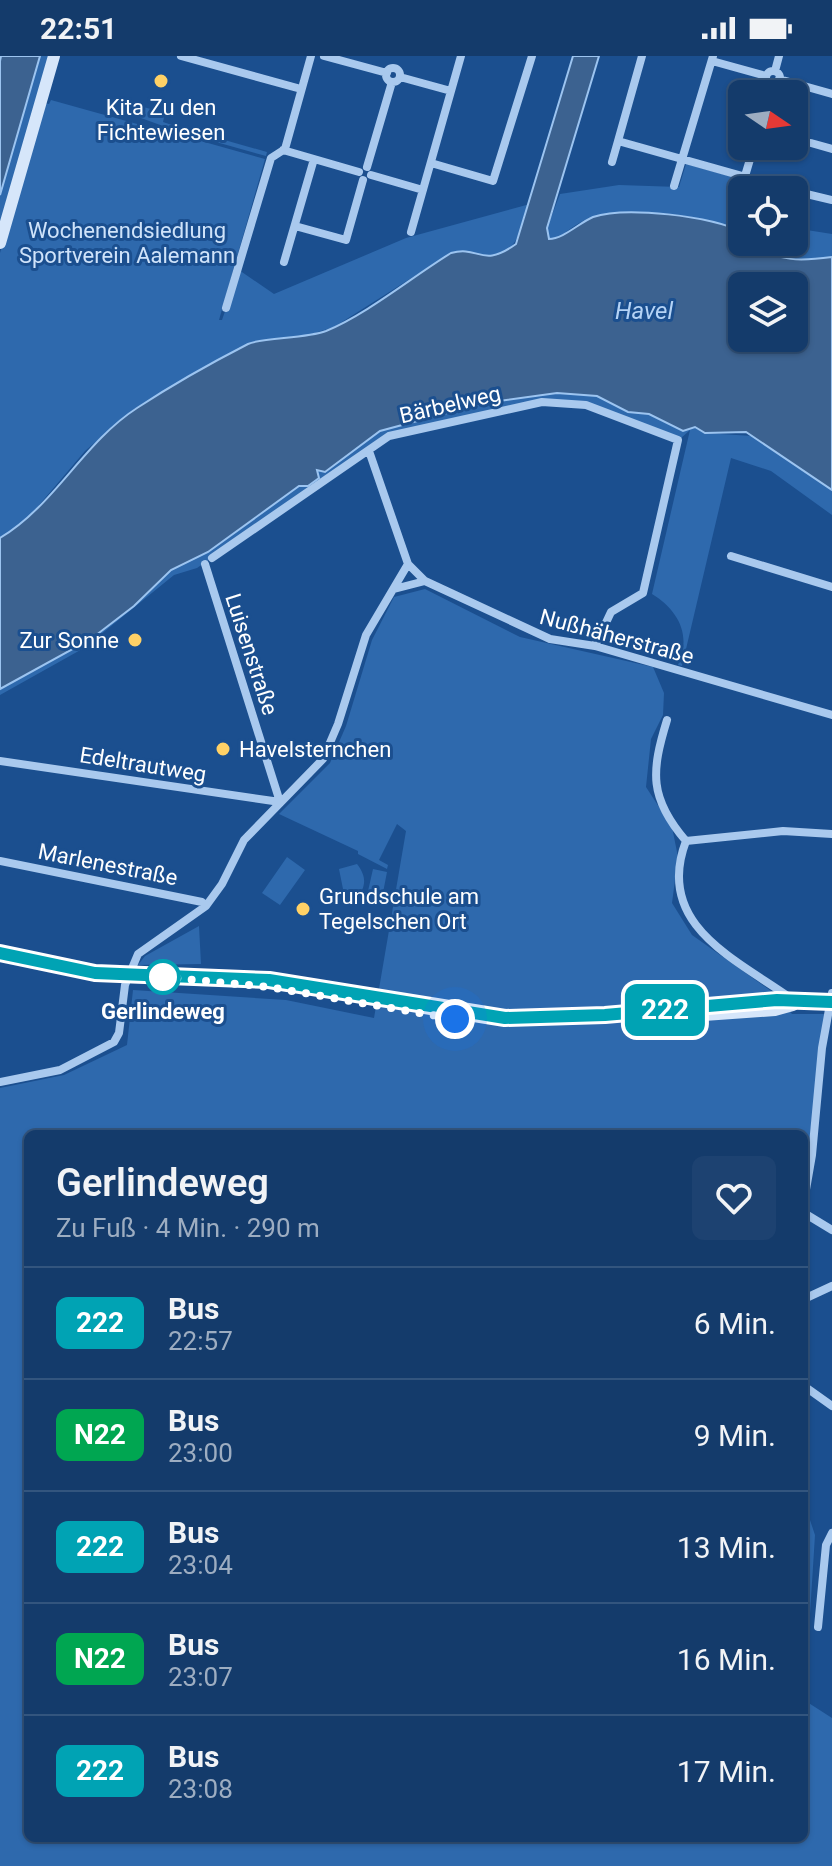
<!DOCTYPE html>
<html lang="de">
<meta charset="utf-8">
<style>
:root{--surface:#143b6b;--page:#1d4271;--text:#f1f3f6;--muted:#9dadc1;--line:#33557e}
body{margin:0;font-family:Roboto,sans-serif;background:var(--page);color:var(--text);height:100vh;display:flex;flex-direction:column;font-size:30px;white-space:nowrap}
*{box-sizing:border-box;margin:0}
p{font-size:26px;color:var(--muted)}
.icon{flex:none;width:44px;height:44px;fill:none;stroke:currentColor;stroke-width:2;stroke-linecap:round;stroke-linejoin:round}
.map{position:relative;flex:1;overflow:hidden}
.details{position:absolute;left:24px;top:1074px;width:784px;height:712px;display:flex;flex-direction:column;background:var(--surface);border-radius:12px;box-shadow:0 2px 6px #0004,0 0 0 2px var(--line)}
.details>*{flex:none}
.badge{padding:0 16px;border-radius:12px;font-size:28px;line-height:52px}
.needle{width:52px;rotate:103deg}
.fabs{position:absolute;left:728px;top:24px;display:grid;gap:16px}
.fabs a{display:grid;place-items:center;width:80px;height:80px;border-radius:12px;background:var(--surface);box-shadow:0 2px 6px #0004,0 0 0 2px var(--line);font-size:40px}
.you{position:absolute;width:40px;height:40px;margin:-20px;border:6px solid #fff;border-radius:50%;background:#1a73e8;box-shadow:0 0 0 12px #1a73e833}
.map>.badge{position:absolute;translate:-50% -50%;box-shadow:0 0 0 4px #fff}
.round{display:grid;place-items:center;flex:none;width:84px;height:84px;border-radius:12px;background:var(--page)}
.headline{display:flex;align-items:center;justify-content:space-between;height:136px;padding:0 32px}
h1{font-size:38px;font-weight:600;line-height:60px}
ul{padding:0;list-style:none}
li{display:flex;align-items:center;gap:24px;height:112px;padding:0 32px;border-top:2px solid var(--line)}
li div{flex:1}
li b{display:block;font-size:30px}
li em{font-style:normal}
li .badge{min-width:88px;font-weight:700;text-align:center}
.status{display:flex;justify-content:space-between;align-items:center;height:56px;padding:0 40px;background:var(--surface);direction:ltr}
.status svg{height:22px;fill:currentColor}
.map>svg:first-child{display:block}
.green{fill:#2e69ad}
.water{fill:#3c6290;stroke:#9cc4f0;stroke-width:2;fill-rule:evenodd}
.lines{fill:none;stroke-linecap:round;stroke-linejoin:round}
.street{stroke:#a9c9ee;stroke-width:8}
.secondary{stroke:#d6e6fa;stroke-width:12}
.line-casing{stroke:#fff;stroke-width:18}
.line{stroke:#00a3b4;stroke-width:12}
.walk{stroke:#fff;stroke-width:8;stroke-dasharray:0 14.4}
.poi-dot{fill:#ffd166;stroke:#1b4f8f;stroke-width:3}
.stop-dot{fill:#fff;stroke:#00a3b4;stroke-width:4}
.labels{text-anchor:middle;stroke-width:6;stroke-linejoin:round;paint-order:stroke}
.poi-label{font-size:22px;fill:#fff;stroke:#1b4f8f;text-anchor:start}
.park-label{font-size:22px;fill:#cfe3fa;stroke:#1b4f8f}
.street-label{font-size:22px;fill:#fff;stroke:#1b4f8f}
.stop-label{font-size:22px;font-weight:bold;fill:#fff;stroke:#1b4f8f}
.water-label{font-size:24px;font-style:italic;fill:#b5d3f5;stroke:#1b4f8f}
</style>
<div class="status"><b>22:51</b><svg viewBox="0 0 49 12"><path d="M0 12V9h3v3zM5 12V6h3v6zM10 12V3h3v9zM15 12V0h3v12zM26 1h20v11H26zM47 4h2v5h-2z"/></svg></div>
<div class="map">
<svg width="832" height="1810" viewBox="0 0 832 1810">
<rect width="100%" height="100%" fill="#1b4f8f"/>
<!-- green -->
<path class="green" d="M40,0h14l-54,187v-48z
M51,44l122,34 1,6 2,-6 89,25 -46,161h3l17,-50 35,24 132,-56 124,-34c-7,22 -17,60 -48,54 -13,-2 -17,-9 -31,-5l-117,74 -29,9 -56,8 -115,65 -49,42 -62,73 -23,14v-285l40,-141 4,-9 5,1z
M122,45l43,12 -2,9 12,4 -1,4 -55,-20z
M179,71l88,25 -1,4 -89,-25z
M686,108l61,17 -6,23 1,28c-32,-17 -110,-25 -146,-16 -17,4 -28,16 -43,24l-5,-1 -1,-11 13,-34 59,-9 60,2z
M794,172l38,6v23c-30,4 -54,6 -78,-15h40z
M557,337l40,3 31,16 21,2 34,16 12,-2 9,5 49,3 79,54v25l-61,-44 -40,-13 -49,208 -4,-1c14,-30 0,-55 -26,-71l38,-164 -10,9 -74,-30 -64,-9 -153,35 -192,133 -23,7 -90,73 -84,47v-6l91,-50 43,-33 37,-36 37,-18 91,-66h10l10,-8 -2,-8 8,2 54,-41 105,-28z
M425,533l95,48 133,30 11,26 -1,22 -12,24 -5,48 26,40 6,30 -6,46 20,32 82,58 18,21h34l-22,166v-46h-776v704h776v-138l28,18v148h-832v-778l64,-13 63,-30 6,-55 153,10 88,18 32,-187 -9,-7 -18,36 9,5 -1,4 -29,-15v-3l-79,-37 51,-51 16,-37 26,-86 22,-43z
M287,801l18,13 -25,35 -18,-12z
M357,808c10,13 9,22 0,35h-12l-6,-30z
M373,813l14,3 -6,31 -15,-3z
M199,870l2,38 -63,1 7,-9z
M804,1446l11,33 -6,95 -5,11z"/>
<!-- water -->
<path class="water" d="M1,0h39l-40,139v-134z
M573,0h26l-52,172 2,11c14,0 30,-16 44,-22 32,-11 119,-1 149,15v10h12c24,21 48,19 78,15v233l-86,-58 -41,1 -10,-6 -12,4 -34,-17 -21,-2 -31,-16 -40,-3 -73,10 -104,28 -55,41 -8,-2 2,8 -11,8h-9l-91,66 -37,18 -37,36 -43,33 -91,50v-151c55,-33 83,-95 137,-130 35,-23 74,-45 111,-64 15,-7 57,-5 78,-13 41,-17 86,-54 125,-78 29,-8 30,16 65,-9zM742,230h52v52h-52z"/>
<g class="lines">
<!-- street -->
<path class="street" d="M181,0l120,33
M324,0l63,17
M642,0l-24,85 174,49
M712,5l54,15
M386 19a7 7 0 1 1 14 0a7 7 0 1 1-14 0Z
M775,15l4,-15
M766 22a7 7 0 1 1 14 0a7 7 0 1 1-14 0Z
M400,21l51,14
M779,23l53,15
M811,87l21,6
M283,94l76,22
M612,106l6,-21
M431,107l62,18 39,-125
M367,111l25,-85
M371,119l52,15
M745,120l9,-30
M674,130l39,-130
M794,135l38,9
M295,170l51,14 17,-60
M411,176l50,-176
M284,206l30,-103
M226,252l45,-150 14,-9 26,-93
M369,395l39,113 17,17
M731,500l101,31
M212,502l177,-122 153,-34 44,3 92,35 -35,153 -32,19 -16,34
M205,508l75,238
M394,533l31,-8 125,58 45,7 237,69
M667,664c-16,52 -18,78 19,121
M0,705l280,41
M686,785c-32,84 50,118 106,158
M686,785l97,-10 49,3
M0,805l202,41 4,4
M0,1026l60,-12 54,-28 5,-9 6,-48 13,-31 68,-48 16,-22 22,-44 79,-81 15,-35 28,-89 42,-71
M804,1145l8,-46 10,-107 10,-55
M804,1157l28,17
M804,1243l28,-13
M804,1330l28,20
M818,1571l8,-82 6,-12"/>
<!-- secondary -->
<path class="secondary" d="M0,187l54,-187
M0,897l95,20 174,7 236,38 100,-3 172,-15 55,2
M676,961l99,-7 18,-5"/>
</g>
<g class="lines">
<!-- line casing -->
<g class="line-casing">
<path id="line" d="M0,897l95,20 174,7 236,38 100,-3 172,-15 55,2"/>
</g>
<!-- line -->
<use href="#line" class="line"/>
<!-- walk -->
<path class="walk" d="M163,921l106,10 186,32"/>
</g>
<!-- markers -->
<g class="poi-dot">
<circle cx="161" cy="25" r="8"/>
<circle cx="135" cy="584" r="8"/>
<circle cx="223" cy="693" r="8"/>
<circle cx="303" cy="853" r="8"/>
</g>
<circle class="stop-dot" cx="163" cy="921" r="16"/>
<g class="labels">
<!-- poi labels -->
<g class="poi-label">
<text x="161" y="59" text-anchor="middle">Kita Zu den<tspan x="161" dy="25">Fichtewiesen</tspan></text>
<text x="119" y="592" text-anchor="end">Zur Sonne</text>
<text x="239" y="701">Havelsternchen</text>
<text x="319" y="848">Grundschule am<tspan x="319" dy="25">Tegelschen Ort</tspan></text>
</g>
<!-- park labels -->
<g class="park-label">
<text x="127" y="182">Wochenendsiedlung<tspan x="127" dy="25">Sportverein Aalemann</tspan></text>
</g>
<!-- street labels -->
<g class="street-label">
<text transform="translate(450 348) rotate(-13)" y="8">Bärbelweg</text>
<text transform="translate(617 580) rotate(15)" y="8">Nußhäherstraße</text>
<text transform="translate(252 598) rotate(72)" y="8">Luisenstraße</text>
<text transform="translate(143 708) rotate(9)" y="8">Edeltrautweg</text>
<text transform="translate(108 808) rotate(11)" y="8">Marlenestraße</text>
</g>
<!-- stop labels -->
<g class="stop-label">
<text x="163" y="963">Gerlindeweg</text>
</g>
<!-- water labels -->
<g class="water-label">
<text x="644" y="263">Havel</text>
</g>
</g>
</svg>
<div class="fabs">
<a><svg class="needle" viewBox="-14 -14 28 28"><path d="M0-13l5 13h-10z" fill="#e53935"/><path d="M0 13l5-13h-10z" fill="#9dadc1"/></svg></a>
<a><svg class="icon" aria-label="locate" viewBox="0 0 24 24"><circle cx="12" cy="12" r="6"/><path d="M12 2v4M12 18v4M2 12h4M18 12h4"/></svg></a>
<a><svg class="icon" aria-label="layers" viewBox="0 0 24 24"><path d="M12 4l9 5-9 5-9-5zM3 14l9 5 9-5"/></svg></a>
</div>
<div class="you" style="left:455px;top:963px"></div>
<b class="badge" style="left:665px;top:954px;background:#00a3b4;color:#fff">222</b>
<section class="details">
<div class="headline"><div><h1>Gerlindeweg</h1><p>Zu Fuß · 4 Min. · 290 m</p></div><a class="round"><svg class="icon" aria-label="heart" viewBox="0 0 24 24"><path d="M12 20l-8-8c-3-5 5-10 8-4 3-6 11-1 8 4z"/></svg></a></div>
<ul>
<li><span class="badge" style="background:#00a3b4;color:#fff">222</span><div><b>Bus</b><p>22:57</p></div><em>6 Min.</em></li>
<li><span class="badge" style="background:#00a651;color:#fff">N22</span><div><b>Bus</b><p>23:00</p></div><em>9 Min.</em></li>
<li><span class="badge" style="background:#00a3b4;color:#fff">222</span><div><b>Bus</b><p>23:04</p></div><em>13 Min.</em></li>
<li><span class="badge" style="background:#00a651;color:#fff">N22</span><div><b>Bus</b><p>23:07</p></div><em>16 Min.</em></li>
<li><span class="badge" style="background:#00a3b4;color:#fff">222</span><div><b>Bus</b><p>23:08</p></div><em>17 Min.</em></li>
</ul>
</section>
</div>
